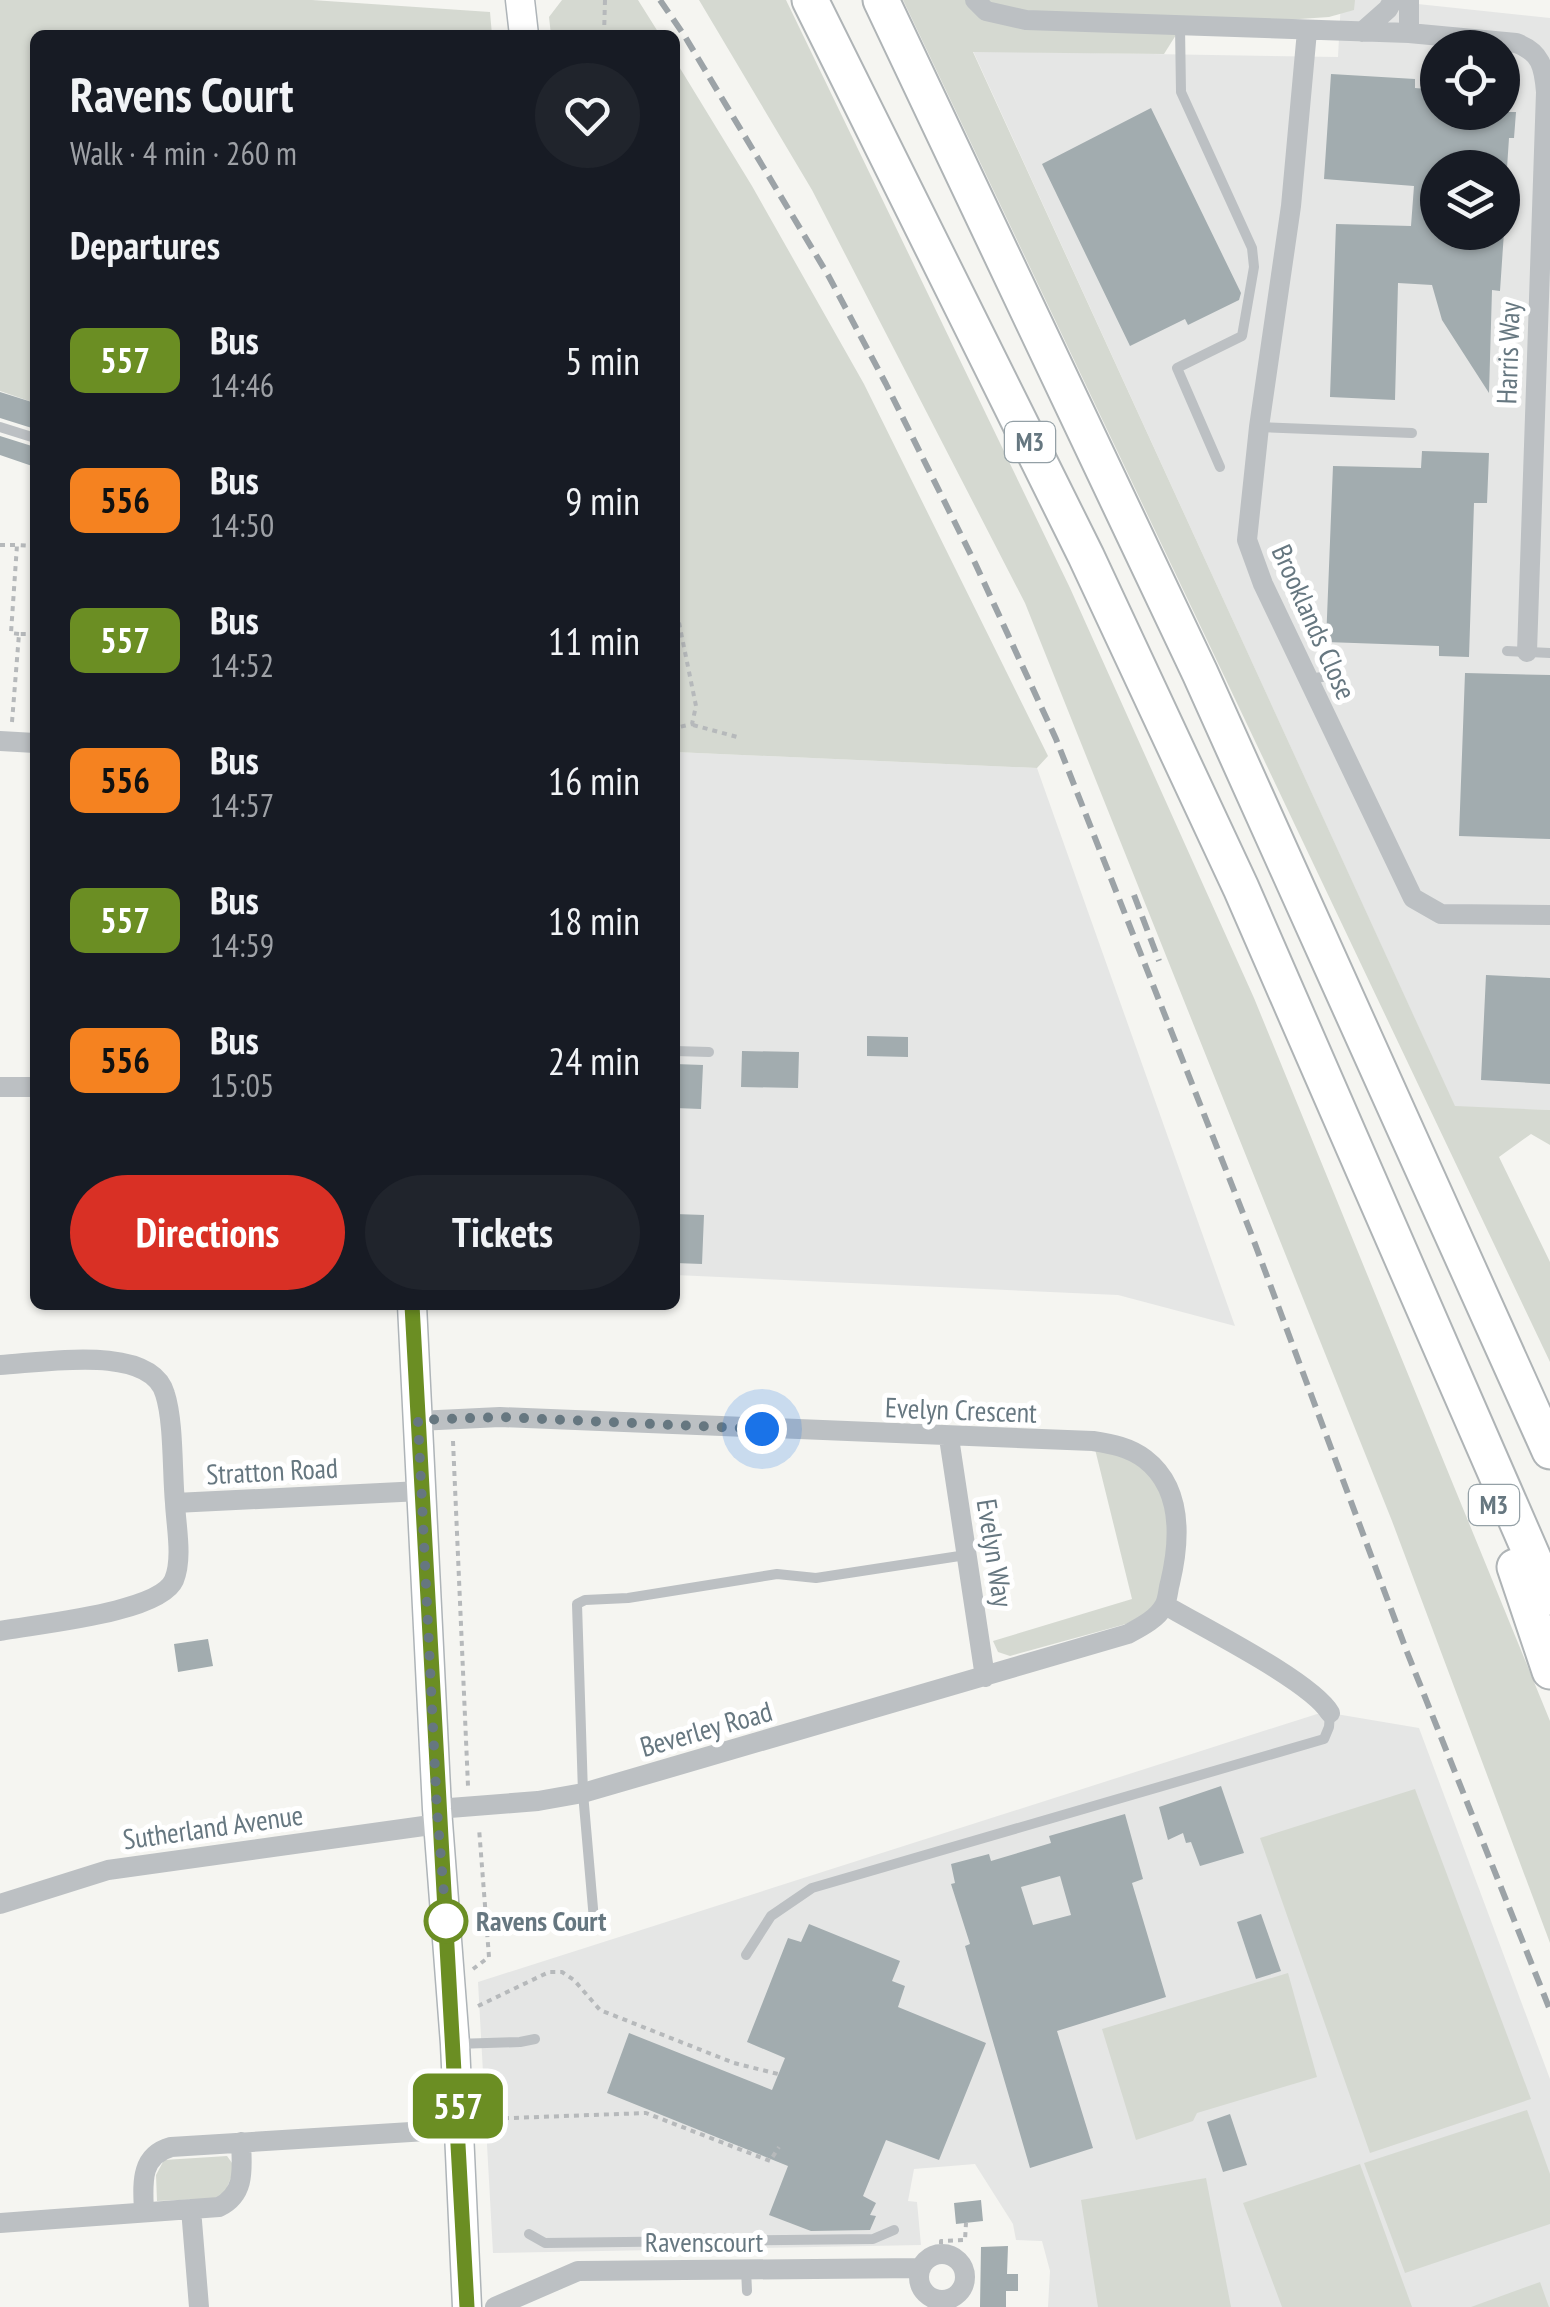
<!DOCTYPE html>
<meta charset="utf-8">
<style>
:root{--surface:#171b24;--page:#20242c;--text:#f1f3f6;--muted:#9ea1a6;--accent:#d93025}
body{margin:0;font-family:"PT Sans Narrow",sans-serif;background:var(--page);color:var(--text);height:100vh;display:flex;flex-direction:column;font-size:38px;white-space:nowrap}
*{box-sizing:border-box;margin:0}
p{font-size:32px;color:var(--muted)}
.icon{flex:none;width:55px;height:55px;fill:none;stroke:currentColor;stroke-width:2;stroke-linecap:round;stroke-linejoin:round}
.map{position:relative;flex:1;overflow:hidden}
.details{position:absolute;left:30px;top:30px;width:650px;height:1280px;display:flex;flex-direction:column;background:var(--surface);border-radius:15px;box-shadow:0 2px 8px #0004}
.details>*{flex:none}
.badge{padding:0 20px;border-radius:15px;font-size:35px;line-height:65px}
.fabs{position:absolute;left:1420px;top:30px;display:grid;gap:20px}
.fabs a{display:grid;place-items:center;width:100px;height:100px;border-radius:50%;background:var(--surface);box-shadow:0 2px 8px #0004;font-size:50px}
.you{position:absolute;width:50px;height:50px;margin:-25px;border:8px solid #fff;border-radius:50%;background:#1a73e8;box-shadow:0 0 0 15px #1a73e833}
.map>.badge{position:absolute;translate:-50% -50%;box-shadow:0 0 0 5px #fff}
h2{padding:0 40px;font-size:38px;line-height:90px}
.round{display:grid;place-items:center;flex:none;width:105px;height:105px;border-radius:52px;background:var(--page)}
.summary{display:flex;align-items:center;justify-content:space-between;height:170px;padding:0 40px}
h1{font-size:48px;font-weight:700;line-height:75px}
.action{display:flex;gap:20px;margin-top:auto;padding:20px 40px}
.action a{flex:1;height:115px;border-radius:60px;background:var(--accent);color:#fff;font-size:40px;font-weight:700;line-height:115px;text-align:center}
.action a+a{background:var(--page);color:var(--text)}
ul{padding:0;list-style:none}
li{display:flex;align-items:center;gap:30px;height:140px;padding:0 40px}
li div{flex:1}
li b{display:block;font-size:38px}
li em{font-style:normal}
li .badge{min-width:110px;font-weight:700;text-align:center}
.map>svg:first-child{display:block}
.built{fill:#e5e6e5;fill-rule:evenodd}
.green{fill:#d5d9d1}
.building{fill:#a2acaf;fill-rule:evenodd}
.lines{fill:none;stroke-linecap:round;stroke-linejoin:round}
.secondary-casing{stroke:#aeb4b8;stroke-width:31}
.highway-casing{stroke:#afb4b6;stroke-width:39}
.path{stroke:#b6b9bb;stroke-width:4;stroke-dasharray:5 5;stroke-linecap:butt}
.lane{stroke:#bcc0c3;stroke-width:10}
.street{stroke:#bcc0c3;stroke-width:20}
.secondary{stroke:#fff;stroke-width:28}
.highway{stroke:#fff;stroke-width:35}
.rail{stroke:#9ca3a7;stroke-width:6;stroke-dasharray:15 8;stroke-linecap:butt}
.line-casing{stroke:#fff;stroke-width:22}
.line{stroke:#6b8e23;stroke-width:15}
.walk{stroke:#667780;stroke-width:10;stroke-dasharray:0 18}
.stop-dot{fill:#fff;stroke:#6b8e23;stroke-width:5}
.labels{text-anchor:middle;stroke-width:10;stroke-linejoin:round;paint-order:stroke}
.shield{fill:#fff;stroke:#94a0a6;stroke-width:2.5}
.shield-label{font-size:25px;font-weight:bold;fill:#667780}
.street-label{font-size:28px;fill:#667780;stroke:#fff}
.stop-label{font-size:28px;font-weight:bold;fill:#667780;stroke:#fff;text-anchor:start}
</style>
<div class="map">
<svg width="1550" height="2307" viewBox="0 0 1550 2307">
<rect width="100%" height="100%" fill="#f5f5f1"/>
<!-- built -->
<path class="built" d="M1341,0h39l170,18v1092l-95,-3 -482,-1056 365,6zM1438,48h64v64h-64zM1438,168h64v64h-64z
M675,752l362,16 198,558 -117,-31 -443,-20z
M1330,1713l89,15 131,351v228h-502l2,-36 -8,-30 -26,-1 -3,-16 -38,-60 -61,5 -6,32 9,1 4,43 -428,8 -15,-271 839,-268z"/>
<!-- green -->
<path class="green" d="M0,0h312l178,12 2,23h-457v368l-35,-12z
M562,0h76l22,35h-109l-2,-18z
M699,0h87l284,588 184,410 296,723v222l-158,-422 -367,-918 -213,-413z
M903,0h452l-1,10 -25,7 -148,10 -17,27 -191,-2 482,1054 95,4v35l-19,-11 -32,23 51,105v100z
M675,60l77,126 112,198 184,372 -11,12 -362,-16z
M1093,1441l53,19 28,46 -9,99 -39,19 -116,32 -12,-4 -5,-11 139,-42z
M1415,1789l116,310 -161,54 -110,-315z
M1288,1973l29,104 -120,36 -4,8 -57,19 -34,-111z
M1527,2110l23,64v50l-145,49 -41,-110z
M227,2156l8,11 -12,31 -66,3 -1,-26 8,-15z
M1360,2164l52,143h-130l-39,-104z
M1206,2178l25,129h-133l-17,-107z
M1540,2282l9,25h-78z"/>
<!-- building -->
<path class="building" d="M1331,74l84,5v9l23,2v22h78l-2,26h-5l-2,30h-69v64h66l-4,59 -8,-1 -3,103 -47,-73 -10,-35 -34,-2 -3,117 -65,-3 6,-173 75,2 3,-40 -90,-7z
M1151,108l90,185 -2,7 -51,25 -3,-6 -55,27 -88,-182z
M0,392l35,11v26l-35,-11z
M0,436l35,11v20l-35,-12z
M1422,451l67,2 -2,50h-13l-5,154 -30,-1v-10l-113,-4 7,-176 88,2z
M1465,673l85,2v164l-91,-3z
M1486,975l64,3v106l-69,-4z
M867,1036l41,1v20l-41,-1z
M742,1051l57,1 -1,36 -57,-1z
M675,1064l28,1 -2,44 -26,-1z
M675,1214l29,1 -2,49 -27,-1z
M208,1639l5,27 -35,6 -4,-28z
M1221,1786l23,67 -44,13 -9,-24 -5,1 -3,-10 -15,7 -9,-33z
M1125,1814l18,65 -11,4 34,114 -109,34 36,117 -63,20 -65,-222 5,-2 -19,-60 4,-1 -4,-19 38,-10 2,7 60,-18 -2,-7zM1060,1876l11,39 -38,10 -12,-38z
M1261,1914l20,57 -25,8 -19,-57z
M809,1924l91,37 -8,20 13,5 -7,21 88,36 -47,117 -53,-20 -23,56 13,7 -6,12 6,1 -6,14 -59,1 -42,-16 19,-49 -181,-73 22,-60 143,57 13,-32 -38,-16 41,-104 13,4z
M1230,2114l17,51 -24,7 -16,-50z
M981,2200l2,21 -27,3 -2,-21z
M1008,2246l-1,28h11v17h-12v16h-26l1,-60z"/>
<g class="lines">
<!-- secondary casing -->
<g class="secondary-casing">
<path id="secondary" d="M520,0l4,35
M412,1305l25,504 18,235 12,263"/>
</g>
<!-- highway casing -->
<g class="highway-casing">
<path id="highway" d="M810,0l276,556 155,332 309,709
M881,0l319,673 350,778
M1515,1567l35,104"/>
</g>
<!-- path -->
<path class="path" d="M604,35l1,-35
M0,545h17
M675,603l21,103 -4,18 -17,4
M19,634l-8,-1 6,-88 18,1
M12,722l7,-88h16
M693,725l48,13
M453,1441l15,345
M473,1969l16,-12 -10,-129
M478,2006l71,-34h13l12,8 26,30 134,53 44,11
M484,2119l162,-6 124,48 9,-14
M941,2254v-13l24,-1 1,-17"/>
<!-- lane -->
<path class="lane" d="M1180,27l1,65 71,156 2,19 -12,69 -65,32 43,99
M0,427l35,11
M1259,427l153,6
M1507,651l43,2
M1309,679l32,-5
M675,1051l34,1
M594,1920l-11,-127 -6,-189 8,-4 43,-2 149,-24 39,4 150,-23
M746,1955l25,-39 41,-28 512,-149 5,-12 1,-14
M456,2044l64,-2 15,-3
M529,2234l16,9 328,-4 21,-9
M746,2269l1,22"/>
<!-- street -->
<path class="street" d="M975,0l11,11 40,9 383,13 107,10c25,9 28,24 30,49l-19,560
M1409,0v33
M1307,31l-16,175 -32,221 -12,113 16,44 150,314 28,16 109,1
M1362,32l26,-23 5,-9
M0,741l35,2
M0,1087h35
M0,1365c41,-2 151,-22 165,29 9,28 7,78 10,109l246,-12
M418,1421l82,-4 593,24c19,3 36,6 52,18 39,30 35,82 25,124 -2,6 -2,17 -6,23 -7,13 -23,21 -36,28l-545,159 -45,8 -101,8
M949,1438l36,239
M1165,1605c37,22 146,76 165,108
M0,1631c35,-7 160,-18 174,-51 9,-22 2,-54 1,-77
M0,1904l108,-34 330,-46
M191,2209l8,98
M144,2212c-1,-27 -5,-56 27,-65l288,-18
M0,2223l219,-16c27,-13 23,-39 22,-65
M919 2277a23 23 0 1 1 46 0a23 23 0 1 1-46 0Z
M495,2307l83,-36 343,-3"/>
<!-- secondary -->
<use href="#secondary" class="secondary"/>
<!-- highway -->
<use href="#highway" class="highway"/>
<!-- rail -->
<path class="rail" d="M660,0l24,35 144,240 58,109 89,179 81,176 196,497 155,416 143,358
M1134,895l25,66"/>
</g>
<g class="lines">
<!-- line casing -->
<g class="line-casing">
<path id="line" d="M412,1305c16,334 38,668 55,1002"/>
</g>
<!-- line -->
<use href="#line" class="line"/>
<!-- walk -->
<path class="walk" d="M446,1921l1,11 -10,-123 -19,-389 82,-3 262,12"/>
</g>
<!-- markers -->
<circle class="stop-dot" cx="446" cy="1921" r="20"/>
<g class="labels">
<!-- shield labels -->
<g class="shield">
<rect x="1005" y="422" width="50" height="40" rx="8"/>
<rect x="1469" y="1485" width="50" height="40" rx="8"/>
</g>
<g class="shield-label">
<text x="1030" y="451">M3</text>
<text x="1494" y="1514">M3</text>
</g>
<!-- street labels -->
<g class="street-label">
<text transform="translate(1508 353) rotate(-88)" y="10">Harris Way</text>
<text transform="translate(1314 622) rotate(66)" y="10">Brooklands Close</text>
<text transform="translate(961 1410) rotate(2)" y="10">Evelyn Crescent</text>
<text transform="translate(272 1471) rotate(-3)" y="10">Stratton Road</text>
<text transform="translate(995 1553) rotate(81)" y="10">Evelyn Way</text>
<text transform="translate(706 1729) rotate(-16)" y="10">Beverley Road</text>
<text transform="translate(213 1827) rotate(-8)" y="10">Sutherland Avenue</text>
<text x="704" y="2252">Ravenscourt</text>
</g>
<!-- stop labels -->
<g class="stop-label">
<text x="476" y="1931">Ravens Court</text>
</g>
</g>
</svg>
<div class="fabs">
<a><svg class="icon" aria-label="locate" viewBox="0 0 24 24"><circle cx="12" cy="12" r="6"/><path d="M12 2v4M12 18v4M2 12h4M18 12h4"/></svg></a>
<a><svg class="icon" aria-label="layers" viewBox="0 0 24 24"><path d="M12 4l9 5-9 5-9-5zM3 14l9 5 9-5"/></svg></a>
</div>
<div class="you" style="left:762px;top:1429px"></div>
<b class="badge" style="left:458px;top:2106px;background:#6b8e23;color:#fff">557</b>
<section class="details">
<div class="summary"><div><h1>Ravens Court</h1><p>Walk · 4 min · 260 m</p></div><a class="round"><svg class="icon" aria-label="heart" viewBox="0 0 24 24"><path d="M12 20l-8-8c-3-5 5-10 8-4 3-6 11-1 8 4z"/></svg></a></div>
<h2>Departures</h2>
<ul>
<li><span class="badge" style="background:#6b8e23;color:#fff">557</span><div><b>Bus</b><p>14:46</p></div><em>5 min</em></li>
<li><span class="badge" style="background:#f58220;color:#111">556</span><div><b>Bus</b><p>14:50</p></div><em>9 min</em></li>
<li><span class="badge" style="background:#6b8e23;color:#fff">557</span><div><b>Bus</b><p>14:52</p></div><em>11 min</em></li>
<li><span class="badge" style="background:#f58220;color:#111">556</span><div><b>Bus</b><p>14:57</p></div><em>16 min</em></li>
<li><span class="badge" style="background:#6b8e23;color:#fff">557</span><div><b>Bus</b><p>14:59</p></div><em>18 min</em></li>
<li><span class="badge" style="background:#f58220;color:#111">556</span><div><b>Bus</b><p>15:05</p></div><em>24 min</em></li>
</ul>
<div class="action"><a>Directions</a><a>Tickets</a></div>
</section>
</div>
